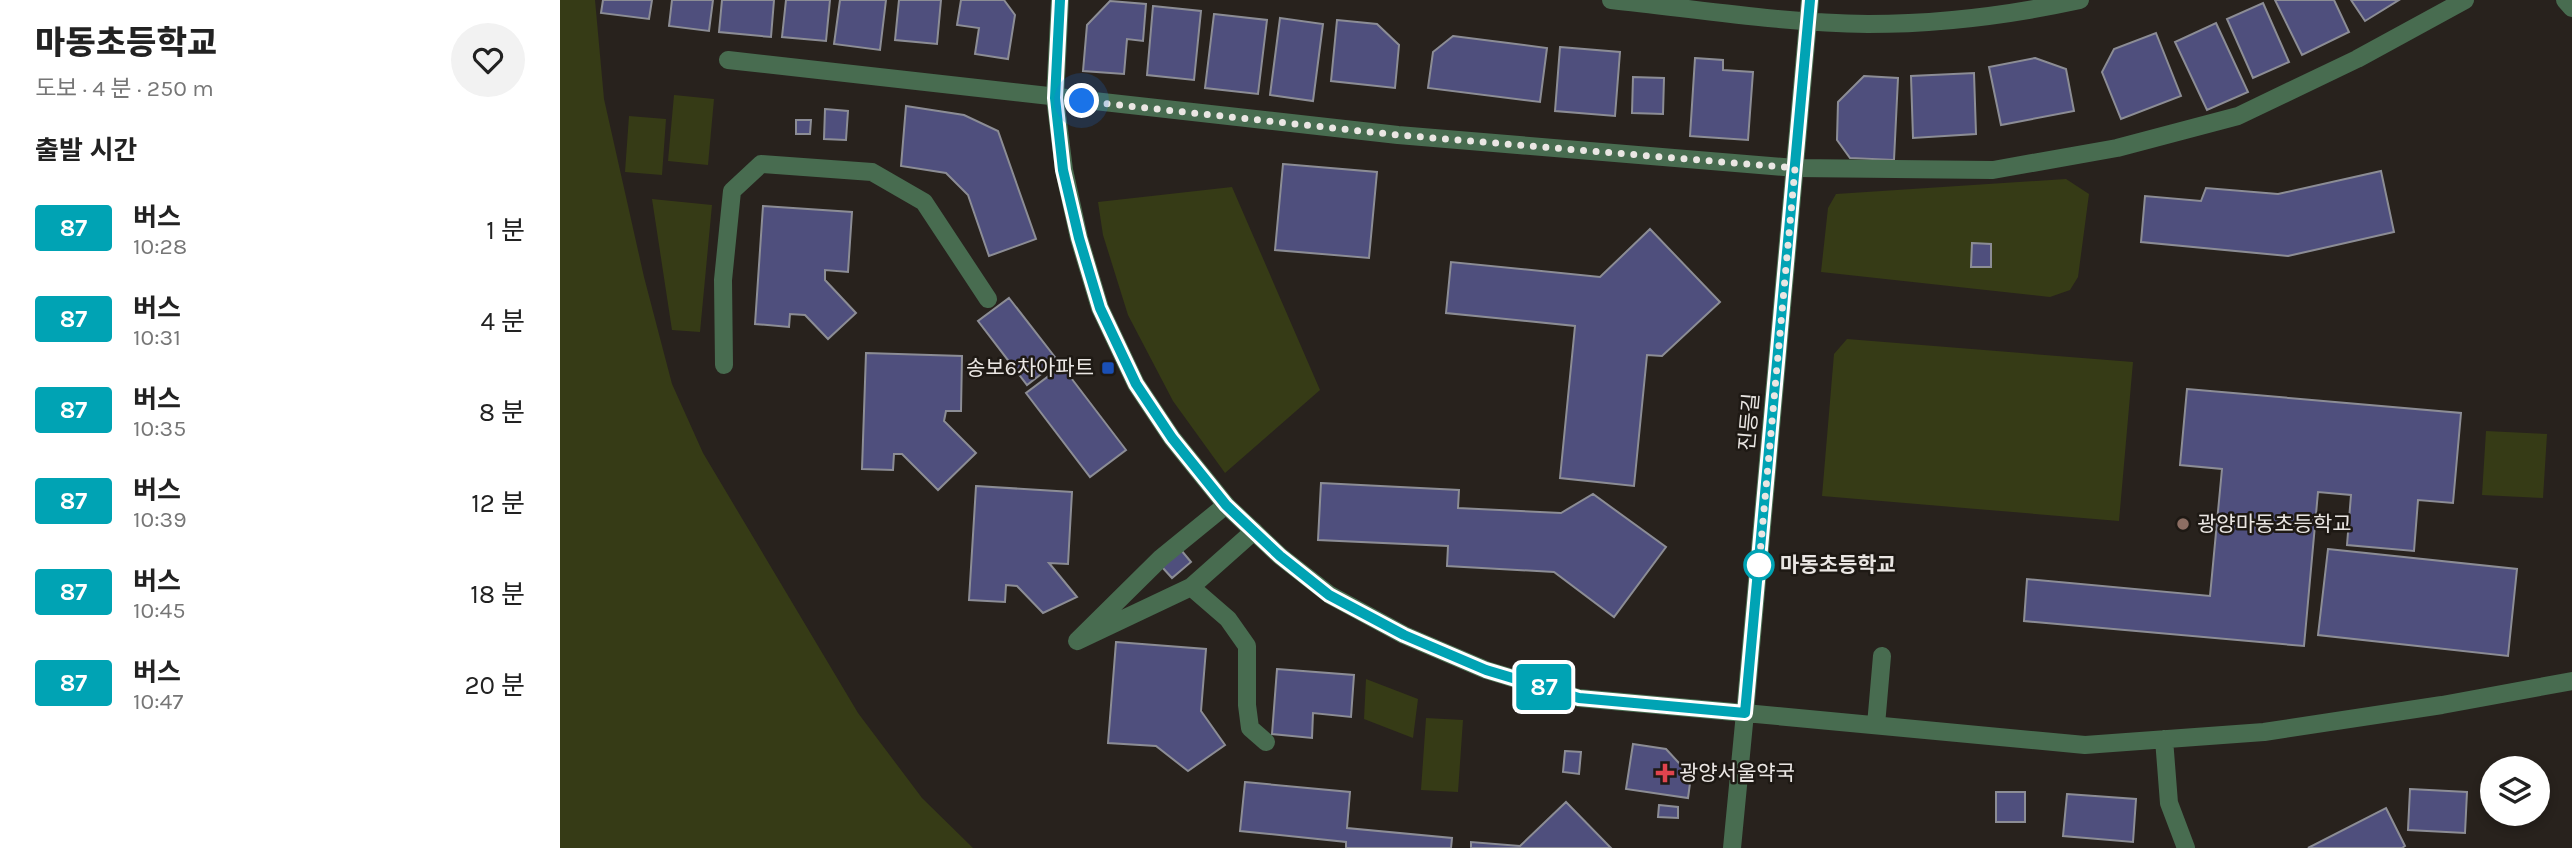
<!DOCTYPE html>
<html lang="ko">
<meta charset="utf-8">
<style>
:root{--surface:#fff;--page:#f2f2f2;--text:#222;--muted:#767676}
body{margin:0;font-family:Karla,"Noto Sans KR",sans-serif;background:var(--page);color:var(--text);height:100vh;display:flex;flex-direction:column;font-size:26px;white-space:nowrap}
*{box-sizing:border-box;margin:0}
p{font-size:23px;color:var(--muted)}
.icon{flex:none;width:38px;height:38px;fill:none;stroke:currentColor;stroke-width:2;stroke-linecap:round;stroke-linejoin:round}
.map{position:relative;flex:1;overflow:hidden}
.drawer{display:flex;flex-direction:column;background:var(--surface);width:560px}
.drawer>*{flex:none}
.badge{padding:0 14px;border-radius:5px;font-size:24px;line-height:46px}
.fabs{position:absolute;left:1920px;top:756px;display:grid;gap:14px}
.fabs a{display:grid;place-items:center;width:70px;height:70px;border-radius:50%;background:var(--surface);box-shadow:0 4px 10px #0003;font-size:35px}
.you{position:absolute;width:35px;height:35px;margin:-18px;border:5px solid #fff;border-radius:50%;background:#1a73e8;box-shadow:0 0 0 10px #1a73e833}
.map>.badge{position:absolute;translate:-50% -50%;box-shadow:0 0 0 4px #fff}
h2{padding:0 35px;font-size:26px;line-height:63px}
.round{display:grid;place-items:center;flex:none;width:74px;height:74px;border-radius:37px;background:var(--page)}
.head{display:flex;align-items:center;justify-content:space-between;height:119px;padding:0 35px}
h1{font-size:33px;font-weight:800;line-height:52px}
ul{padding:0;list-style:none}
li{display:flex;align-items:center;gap:21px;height:91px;padding:0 35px}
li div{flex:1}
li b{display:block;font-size:26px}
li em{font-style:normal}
li .badge{min-width:77px;font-weight:700;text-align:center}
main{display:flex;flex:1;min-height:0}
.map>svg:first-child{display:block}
.green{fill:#363b16}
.building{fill:#4f4f7d;stroke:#8c8d95;stroke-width:2}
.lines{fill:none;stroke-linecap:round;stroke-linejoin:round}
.minor{stroke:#486c50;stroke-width:18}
.tertiary{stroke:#486c50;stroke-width:18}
.line-casing{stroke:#fff;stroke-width:16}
.line{stroke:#00a3b4;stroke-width:10}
.walk{stroke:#eae6e3;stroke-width:7;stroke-dasharray:0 12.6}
.transit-dot{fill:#1a4fb4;stroke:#1e1914;stroke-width:2.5}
.education-dot{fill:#8d6e63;stroke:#1e1914;stroke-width:2.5}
.stop-dot{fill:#fff;stroke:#00a3b4;stroke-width:3.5}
.health-dot{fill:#e0444e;stroke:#1e1914;stroke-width:2.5}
.labels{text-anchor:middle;stroke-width:5;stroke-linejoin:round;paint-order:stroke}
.poi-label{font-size:21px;fill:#eae6e3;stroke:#1e1914;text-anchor:start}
.street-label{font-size:21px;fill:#eae6e3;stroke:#1e1914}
.stop-label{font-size:21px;font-weight:bold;fill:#eae6e3;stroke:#1e1914;text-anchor:start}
</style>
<main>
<section class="drawer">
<div class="head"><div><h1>마동초등학교</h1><p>도보 · 4 분 · 250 m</p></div><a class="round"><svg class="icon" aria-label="heart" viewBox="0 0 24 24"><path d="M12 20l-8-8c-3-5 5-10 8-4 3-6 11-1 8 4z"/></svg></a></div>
<h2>출발 시간</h2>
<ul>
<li><span class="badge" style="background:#00a3b4;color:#fff">87</span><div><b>버스</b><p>10:28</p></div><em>1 분</em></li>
<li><span class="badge" style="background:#00a3b4;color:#fff">87</span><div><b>버스</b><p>10:31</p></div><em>4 분</em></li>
<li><span class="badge" style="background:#00a3b4;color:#fff">87</span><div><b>버스</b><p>10:35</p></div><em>8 분</em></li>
<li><span class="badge" style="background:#00a3b4;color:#fff">87</span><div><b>버스</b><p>10:39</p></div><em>12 분</em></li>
<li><span class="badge" style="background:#00a3b4;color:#fff">87</span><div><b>버스</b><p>10:45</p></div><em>18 분</em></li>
<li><span class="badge" style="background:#00a3b4;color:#fff">87</span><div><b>버스</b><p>10:47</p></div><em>20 분</em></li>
</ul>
</section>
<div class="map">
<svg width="2012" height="848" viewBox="0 0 2012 848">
<rect width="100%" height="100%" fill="#28221d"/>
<!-- green -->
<path class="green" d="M0,0h35l9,99 40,178 28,107 31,69 155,260 64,85 51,50h-413z
M114,95l40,4 -6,66 -40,-4z
M69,116l37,3 -4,56 -37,-3z
M1506,179l23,15 -11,83 -8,13 -20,7 -229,-25 7,-64 8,-14z
M672,187l88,203 -95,83 -52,-72 -45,-86 -25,-80 -5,-33z
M92,199l60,6 -12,127 -28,-2z
M1287,339l286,23 -14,159 -297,-25 12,-142z
M1926,431l61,3 -4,64 -61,-3z
M806,679l52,20 -5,39 -49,-19z
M866,718l37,2 -5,72 -37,-2z"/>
<!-- building -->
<path class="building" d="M43,0h49l-3,19 -48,-6z
M112,0h41l-4,31 -40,-5z
M162,0h52l-3,37 -52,-5z
M226,0h44l-4,41 -44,-4z
M280,0h46l-6,50 -46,-6z
M339,0h42l-4,44 -42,-4z
M401,0h43l11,15 -7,44 -33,-5 4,-26 -22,-3z
M1715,0h59l15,32 -47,23z
M1791,0h48l-34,21z
M550,1l36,3 -3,37 -16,-2 -3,35 -41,-3 4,-46z
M1703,3l26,59 -36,16 -26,-59z
M593,6l48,5 -7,69 -47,-5z
M654,14l53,6 -9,74 -53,-6z
M720,18l43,6 -10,77 -43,-6z
M777,20l40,4 22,21 -4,43 -64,-7z
M1656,23l32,69 -41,18 -32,-68z
M1596,33l25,63 -60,23 -19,-47 12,-23z
M893,36l94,12 -7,54 -112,-14 5,-36z
M1000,47l60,5 -5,64 -60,-5z
M1135,58l28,2v10l30,2 -5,68 -58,-4z
M1475,58l31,11 8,42 -73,14 -12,-58z
M1414,73l2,61 -63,4 -2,-62z
M1304,76l34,2 -4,82 -44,-2 -13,-18 1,-38z
M1073,77l31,1 -1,36 -31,-1z
M346,106l58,9 34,16 38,108 -47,17 -21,-61 -22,-22 -45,-7z
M265,109l23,2 -2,29 -22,-1z
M236,120h15l-1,14h-14z
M723,164l94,8 -8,86 -94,-8z
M1821,171l13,61 -106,24 -147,-14 4,-46 56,5 5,-13 72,6z
M203,206l89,6 -4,60 -23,-2v10l31,33 -28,26 -23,-24 -15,-1 -1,13 -34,-3z
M1090,229l70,73 -58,54 -15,-1 -13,131 -74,-8 15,-152 -129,-13 5,-51 149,15z
M1412,243l19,1v23h-20z
M449,298l49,63 -31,24 -49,-64z
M306,353l96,3 -1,55h-15l-2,10 32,32 -38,37 -36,-36h-8l-1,16 -31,-1z
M502,366l64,84 -36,27 -64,-84z
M1627,389l274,24 -8,90 -35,-3 -4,51 -67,-6 4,-50 -33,-3 -14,154 -280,-25 3,-42 183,17 12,-127 -42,-4z
M761,483l138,7 -1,18 103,5 32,-19 73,53 -52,70 -60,-45 -107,-6 1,-20 -130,-6z
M416,486l96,6 -4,72 -19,-1 28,34 -34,16 -26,-27 -11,-1 -1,17 -36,-2z
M1768,549l189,20 -9,87 -190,-21z
M621,550l10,12 -19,16 -10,-11z
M556,642l90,7 -5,62 24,34 -37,26 -32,-25 -48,-3z
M717,669l77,6 -3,42 -38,-4 -1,25 -40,-4z
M1073,744l33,5 25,27 -3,22 -62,-9z
M1005,751l16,1 -2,22 -16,-2z
M685,782l105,10 -3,36 105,10 -1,10h-105v-6l-106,-11z
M1850,789l57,3 -2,41 -57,-3z
M1436,792h29v30h-29z
M1507,794l69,5 -3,43 -70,-6z
M1006,802l45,46h-140v-6l49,4z
M1099,805l19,2v11l-20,-1z
M1826,808l19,38 -3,2h-94z"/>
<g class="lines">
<!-- minor -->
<path class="minor" d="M2005,0l7,8
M168,60l670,75 397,33 198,2 124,-22 121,-32 119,-57 108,-59
M164,365l-1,-85 9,-89 29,-27 111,8 52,30 64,97
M666,505l-65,53 -84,83 114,-54 63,-56
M631,587l37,32 19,27v59l3,23 16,14
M1316,725l6,-69
M1604,739l5,64 17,45
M1172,848l13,-135 340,32 179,-13 178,-27 130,-24"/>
<!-- tertiary -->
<path class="tertiary" d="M500,0l-5,98 9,72 15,68 21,70 36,76 36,54 54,67 54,51 50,39 74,40 82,35 93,28 166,15 65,-713
M1051,0c85,9 171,23 257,24 71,0 143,-9 212,-24"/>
</g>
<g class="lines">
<!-- line casing -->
<g class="line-casing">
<path id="line" d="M500,0l-5,98 8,72 16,68 21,70 36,76 36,54 54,67 54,51 49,39 75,40 82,35 93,28 166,15 65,-713"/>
</g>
<!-- line -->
<use href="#line" class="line"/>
<!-- walk -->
<path class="walk" d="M522,101l316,34 397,33 -36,397"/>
</g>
<!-- markers -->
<rect class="transit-dot" x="541" y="361" width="14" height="14" rx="3.5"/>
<circle class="education-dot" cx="1623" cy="524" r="7"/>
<circle class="stop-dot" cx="1199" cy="565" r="14"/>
<path class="health-dot" d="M1101.5 762.5h7v7h7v7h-7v7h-7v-7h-7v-7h7z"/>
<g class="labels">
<!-- poi labels -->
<g class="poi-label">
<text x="534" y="375" text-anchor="end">송보6차아파트</text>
<text x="1637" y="531">광양마동초등학교</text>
<text x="1119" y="780">광양서울약국</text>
</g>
<!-- street labels -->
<g class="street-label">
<text transform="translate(1189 422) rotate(-85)" y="7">진등길</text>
</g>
<!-- stop labels -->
<g class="stop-label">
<text x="1220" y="572">마동초등학교</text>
</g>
</g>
</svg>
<div class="fabs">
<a><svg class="icon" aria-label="layers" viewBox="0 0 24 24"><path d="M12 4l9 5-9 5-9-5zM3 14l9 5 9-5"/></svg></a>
</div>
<div class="you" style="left:522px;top:101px"></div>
<b class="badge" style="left:984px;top:687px;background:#00a3b4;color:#fff">87</b>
</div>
</main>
